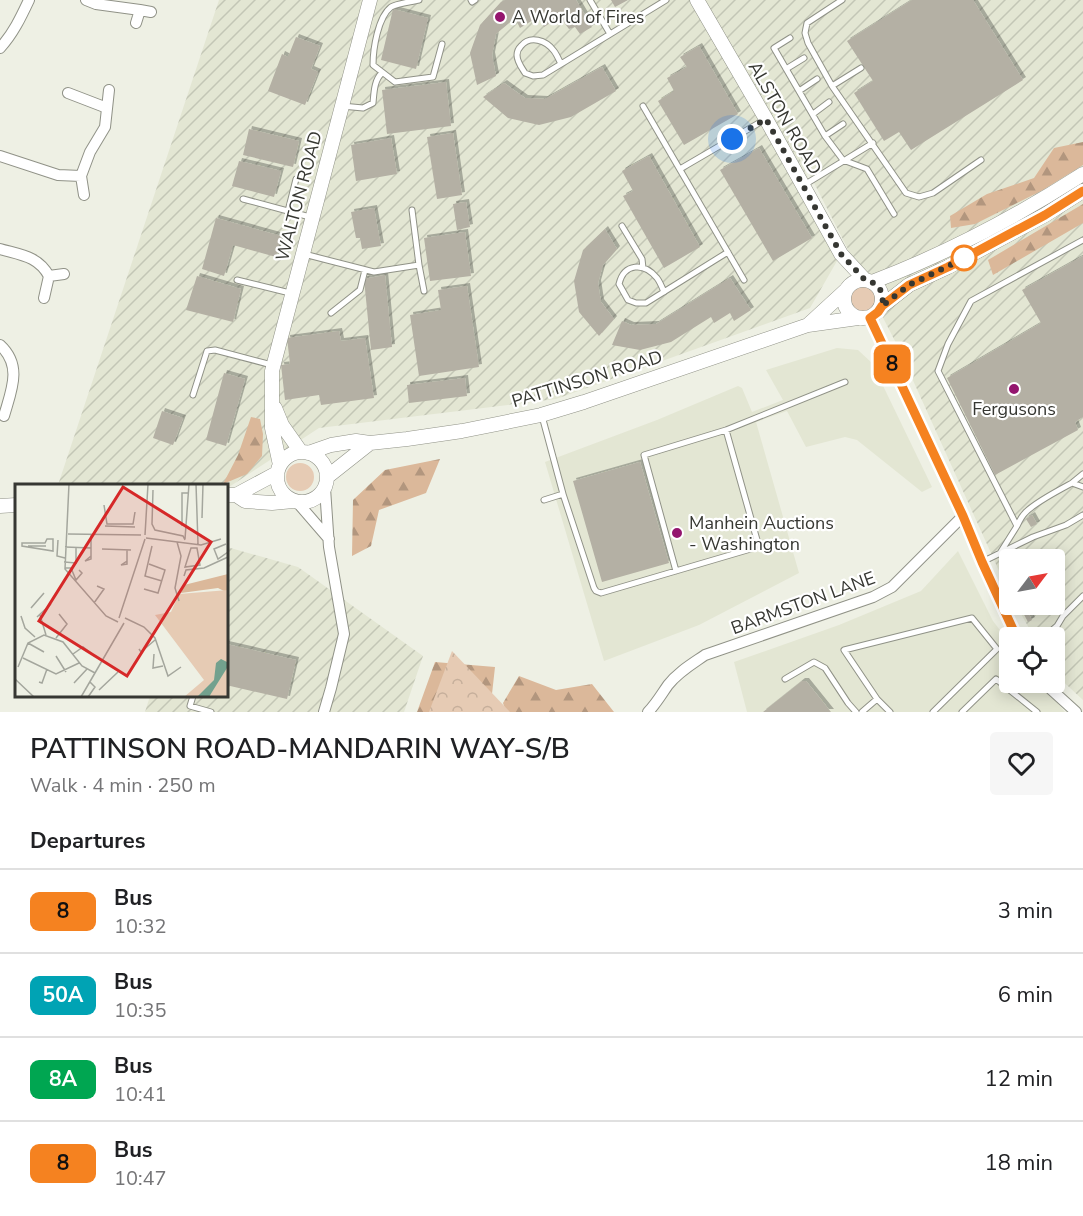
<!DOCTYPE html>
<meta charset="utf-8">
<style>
:root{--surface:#fff;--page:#f6f6f6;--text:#202124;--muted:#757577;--line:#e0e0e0}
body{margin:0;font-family:"Nunito Sans",sans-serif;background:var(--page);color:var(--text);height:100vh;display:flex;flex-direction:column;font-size:22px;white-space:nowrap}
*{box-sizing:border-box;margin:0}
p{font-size:20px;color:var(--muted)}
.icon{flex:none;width:33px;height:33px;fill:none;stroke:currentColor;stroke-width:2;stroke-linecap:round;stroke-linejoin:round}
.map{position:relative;height:712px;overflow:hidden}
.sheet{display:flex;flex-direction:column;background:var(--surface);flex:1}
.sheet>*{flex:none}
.badge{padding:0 12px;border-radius:9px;font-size:21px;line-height:39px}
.needle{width:39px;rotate:58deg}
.tools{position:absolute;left:999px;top:549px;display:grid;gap:12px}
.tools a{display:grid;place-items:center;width:66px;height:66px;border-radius:6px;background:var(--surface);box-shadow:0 3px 15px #0003;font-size:30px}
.you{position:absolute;width:30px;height:30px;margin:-15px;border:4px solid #fff;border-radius:50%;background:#1a73e8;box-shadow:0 0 0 9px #1a73e833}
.map>.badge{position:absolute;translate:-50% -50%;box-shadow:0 0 0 3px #fff}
h2{padding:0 30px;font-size:22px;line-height:54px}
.round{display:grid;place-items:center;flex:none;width:63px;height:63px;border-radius:6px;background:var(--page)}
.overview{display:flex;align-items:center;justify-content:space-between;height:102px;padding:0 30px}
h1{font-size:28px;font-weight:600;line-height:45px}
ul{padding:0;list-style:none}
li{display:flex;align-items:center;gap:18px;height:84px;padding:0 30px;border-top:2px solid var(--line)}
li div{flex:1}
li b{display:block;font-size:22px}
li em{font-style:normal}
li .badge{min-width:66px;font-weight:700;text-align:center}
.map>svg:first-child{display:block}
.built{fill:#e3e6d3}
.industrial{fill:url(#industrial-furrows)}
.grass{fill:#e6cbb4}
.forest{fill:url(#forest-firs)}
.park{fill:url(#park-crowns)}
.building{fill:#b4b0a4;filter:url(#shadow)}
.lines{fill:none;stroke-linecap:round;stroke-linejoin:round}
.service-casing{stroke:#909287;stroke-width:7}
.minor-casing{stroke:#909287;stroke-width:12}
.tertiary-casing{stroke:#909287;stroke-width:15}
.service{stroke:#fff;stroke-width:5}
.minor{stroke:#fff;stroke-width:10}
.tertiary{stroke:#fff;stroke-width:14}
.line-casing{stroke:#fff;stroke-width:14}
.line{stroke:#f58220;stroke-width:9}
.walk{stroke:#363732;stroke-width:6;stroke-dasharray:0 10.8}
.poi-dot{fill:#94156e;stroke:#fff;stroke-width:2}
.stop-dot{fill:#fff;stroke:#f58220;stroke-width:3}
.labels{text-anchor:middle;stroke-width:4.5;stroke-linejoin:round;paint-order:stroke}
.poi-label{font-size:18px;fill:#363732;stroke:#fff;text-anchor:start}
.street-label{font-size:18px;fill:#363732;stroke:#fff}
.inset-road{fill:none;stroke:#a4a69d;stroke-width:1.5}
.view{fill:#d62828;fill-opacity:0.15;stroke:#d62828;stroke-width:3}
.inset-edge{fill:none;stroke:#363732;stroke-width:3}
</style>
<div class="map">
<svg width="1083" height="712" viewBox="0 0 1083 712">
<defs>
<pattern id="industrial-furrows" width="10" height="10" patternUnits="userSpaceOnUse" patternTransform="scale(1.5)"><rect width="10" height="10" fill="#e3e6d3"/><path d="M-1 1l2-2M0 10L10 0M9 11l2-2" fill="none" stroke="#c3c6b6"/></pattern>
<pattern id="forest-firs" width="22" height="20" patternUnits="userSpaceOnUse" patternTransform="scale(1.5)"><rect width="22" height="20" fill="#dbb89a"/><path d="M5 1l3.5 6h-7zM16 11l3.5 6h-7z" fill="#b2967e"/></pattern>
<pattern id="park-crowns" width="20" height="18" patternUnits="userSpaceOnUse" patternTransform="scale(1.5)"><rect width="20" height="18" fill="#e6cbb4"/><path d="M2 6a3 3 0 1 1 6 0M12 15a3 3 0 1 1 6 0" fill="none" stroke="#c6af9b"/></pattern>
<filter id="shadow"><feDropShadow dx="3" dy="-3" stdDeviation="0" flood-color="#0004"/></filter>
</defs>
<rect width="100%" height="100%" fill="#eef0e4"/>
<!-- built -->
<path class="built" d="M837,348l21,2 14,13 60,124 -10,5 -65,-52 -12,-3 -39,10 -19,-36 -31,11 43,151 -100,52 -95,36 -59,-199 112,-42 81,-34 4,2 10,24 31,-12 -17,-30z
M958,551l35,70 16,21 1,40 31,1 24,29h-318l-13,-50 105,-37 82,-34z"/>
<!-- industrial -->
<path class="industrial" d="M219,0h864v700l-28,-26 -1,-36 -20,-1 -18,-32 38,-1v-44h-44l-1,33 -112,-248 -107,-209 51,118 -31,54 -254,91 -237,29 -90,59h-2l-1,-2h-168z
M227,547l71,20 125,89 -19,56h-259l5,-16h76z"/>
<!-- grass -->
<path class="grass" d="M851 299a12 12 0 1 1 24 0a12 12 0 1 1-24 0Z
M286 477a14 14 0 1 1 28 0a14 14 0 1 1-28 0Z"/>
<!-- forest -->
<path class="forest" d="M1083,142v23l-40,25 -68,34 -24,4 -1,-12 37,-22 47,-16 20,-30z
M1083,204v19l-90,52 -5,-15z
M251,417l9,2 3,15 -1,22 -15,18 -24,10 15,-29z
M440,459l-14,34 -47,17 -8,36 -19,10 1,-56 32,-30z
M435,662l60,5 -5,45h-73z
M519,676l37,14 36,-6 22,28h-108l-3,-9z"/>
<!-- park -->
<path class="park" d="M452,651l58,61h-81z"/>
<!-- building -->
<path class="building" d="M505,0h71l16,27 -12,7 -5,-7 -6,2 -9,-12 -16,10 -6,-10 -18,11 -5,-10 -19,16 -4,21 4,21 -19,9 -7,-32 10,-28 21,-23z
M611,0h17l-13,7z
M912,0h61l50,80 -112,70 -12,-18 -15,9 -30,-48 19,-12 -26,-40z
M393,9l35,9 -12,51 -35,-9z
M296,37l24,9 -9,23 7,3 -13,33 -37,-14 14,-37 6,3z
M699,46l39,68 -54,31 -26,-44 16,-10 -7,-13 20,-11 -7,-10z
M602,67l14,24 -45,26 -32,8 -31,-7 -25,-21 21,-14 21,15 20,1z
M446,82l5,44 -64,8 -5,-44z
M249,129l50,12 -6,26 -50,-12z
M453,133l9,62 -25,4 -10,-62z
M391,138l6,36 -41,7 -5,-36z
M759,148l53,90 -39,23 -53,-91z
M649,156l51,91 -36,21 -41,-72 10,-5 -11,-20z
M239,161l42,10 -7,26 -42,-11z
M466,202l4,25 -13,3 -4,-26z
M374,208l7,38 -19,3 -2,-11h-4l-5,-26z
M216,218l65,18 -5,21 -43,-12 -9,31 -22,-7z
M605,229l12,20 -14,16 -5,18 3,19 13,17 -15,17 -20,-24 -5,-31 9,-31z
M465,232l6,44 -41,5 -6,-43z
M1083,256v161l-8,5 3,8 -83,45 -48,-97 94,-55 -19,-33z
M385,275l7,72 -21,3 -7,-71z
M197,276l44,13 -8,33 -47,-12z
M730,278l21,32 -17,11 -4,-8 -16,10 -3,-6 -40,25 -31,8 -28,-5 10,-24 9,4 25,-1z
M467,286l12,81 -60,9 -9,-61 31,-5 -3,-20z
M339,331l2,10 24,-3 9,60 -53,7 -2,-10 -34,5 -4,-35 9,-1 -3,-26z
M224,373l21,6 -19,67 -20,-6z
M465,378l2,18 -58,7 -2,-18z
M162,411l21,7 -10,27 -20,-7z
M640,462l29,101 -67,19 -29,-101z
M1032,515l5,9 -6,3 -5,-8z
M1024,605l8,15 -4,2 -8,-15z
M226,644l70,16 -9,39 -61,-14z
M802,681h4l25,31h-68z"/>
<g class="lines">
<!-- service casing -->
<g class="service-casing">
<path id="service" d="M419,0c-8,2 -21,3 -28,7 -13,10 -18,42 -18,58l22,17 38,-5 9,-33
M471,0l1,2 3,-2
M590,0l20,34
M842,0l-35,23 -2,10 3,10 24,43 74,107 13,4 14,-4 48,-33
M790,38l-16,10 51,88 18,24 24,9 27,45
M561,64c-2,-4 -4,-9 -7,-13 -8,-11 -24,-16 -33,-5 -3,3 -4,5 -4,9 0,7 5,13 8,18l8,3 10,-1 123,-75
M786,69l18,-11
M832,86l29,-18
M799,91l18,-12
M342,106l21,2 10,-5c1,-10 1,-23 9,-30
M643,106l101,174
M813,114l16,-12
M825,136l18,-12
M680,169l84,-49
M804,185l69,-42
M243,199l67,18
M288,211l8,-32
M622,226l20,33 1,9
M304,254l70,18 45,-7 -7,-55
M419,265l5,26
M237,280l53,13
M664,292c-2,-5 -4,-10 -7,-14 -13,-16 -33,-15 -38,6l9,16 8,3h10l82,-51
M331,313l29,-23 5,-20
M193,395l14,-44 8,-1 57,15
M542,416l21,78 -19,6
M1072,483l11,-9
M563,494l31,94 2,3 5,2 153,-45 3,-8 -31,-110
M1017,526c2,-4 4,-9 8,-13 9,-10 34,-23 47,-30l11,4
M1000,553l17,-27 -79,-155 10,-27 23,-43 112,-61
M982,562l51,-25 33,-12 17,-10
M676,571l-32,-116 82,-25 119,-48
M1043,638l14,-12 6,-10 20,-20
M785,679l29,-17 11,6 23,35 8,9
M193,696l-3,10 21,6
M862,712l15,-13
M890,712l-13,-13 -33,-49 128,-32 25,31 -64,63
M962,712l34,-33 41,33"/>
</g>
<!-- minor casing -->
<g class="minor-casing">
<path id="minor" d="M86,0l10,4 44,6
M136,23l4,-13 11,2
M0,48c13,-14 21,-31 29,-48
M68,93l39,15
M0,156l58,19 23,1 9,-24 15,-25 4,-37
M81,176l3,19
M0,249c21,6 38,7 49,27
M44,298l5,-22 15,-2
M870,318l93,198 19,46 35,76
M0,345c23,21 11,46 4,71
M297,502l32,37
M1043,682l33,30
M324,712l7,-24 13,-54 -15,-87 -4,-59
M648,712c8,-8 13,-17 20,-27 10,-13 24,-21 37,-30l168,-58 19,-10 71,-71"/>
</g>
<!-- tertiary casing -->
<g class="tertiary-casing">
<path id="tertiary" d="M697,0l69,119 75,135 24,26
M844 299a19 19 0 1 1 38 0a19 19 0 1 1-38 0Z
M872,282c74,-28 144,-65 211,-108
M882,306l27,-21 39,-18 97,-52 38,-24
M808,325l37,-34
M275,408l7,17 19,27
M277 477a25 25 0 1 1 50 0a25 25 0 1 1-50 0Z
M308,453l23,-8 25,-4 14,2 37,-4 55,-8 79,-16 43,-13 224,-77 50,-7
M280,465l-8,-37v-57l98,-371
M327,477l43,-34
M226,495h10l41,-22
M236,495l9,6 27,2 21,-2
M0,506l16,-1"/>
</g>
<!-- service -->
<use href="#service" class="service"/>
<!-- minor -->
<use href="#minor" class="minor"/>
<!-- tertiary -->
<use href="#tertiary" class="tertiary"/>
</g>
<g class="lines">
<!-- line casing -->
<g class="line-casing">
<path id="line" d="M1017,638l-35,-76 -19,-46 -93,-198 8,-6 4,-6 27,-21 39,-18 97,-52 38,-24"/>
</g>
<!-- line -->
<use href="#line" class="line"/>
<!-- walk -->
<path class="walk" d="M732,139l34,-20 75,135 24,26 11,4 5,7 2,6 -1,9 27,-21 58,-28 -3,1"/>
</g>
<!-- markers -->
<g class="poi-dot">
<circle cx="500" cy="17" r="6"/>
<circle cx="1014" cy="389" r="6"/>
<circle cx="677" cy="533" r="6"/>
</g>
<circle class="stop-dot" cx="964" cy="258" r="12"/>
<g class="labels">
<!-- poi labels -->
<g class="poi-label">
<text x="512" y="23">A World of Fires</text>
<text x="1014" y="415" text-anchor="middle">Fergusons</text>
<text x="689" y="529">Manhein Auctions<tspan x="689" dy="21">- Washington</tspan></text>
</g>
<!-- street labels -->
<g class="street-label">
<text transform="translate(785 118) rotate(60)" y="6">ALSTON ROAD</text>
<text transform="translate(299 196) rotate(-75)" y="6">WALTON ROAD</text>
<text transform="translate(587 379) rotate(-17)" y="6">PATTINSON ROAD</text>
<text transform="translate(803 603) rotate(-20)" y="6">BARMSTON LANE</text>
</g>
</g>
<!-- overview -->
<g transform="translate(15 484)">
<rect width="213" height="213" fill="#eef0e4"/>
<path d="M213,90v19l-10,-5 -37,5 3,-8z" fill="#dbb89a"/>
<path d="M213,106v107h-44l20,-17 -49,-65 16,-3 8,-18z" fill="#e6cbb4"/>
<path d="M206,175l6,3v6l-15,24 -3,5h-12l17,-17 2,-17z" fill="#73a18e"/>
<path class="inset-road" d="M54,0l-4,85 41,47 12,6M181,0l2,60M138,6l-1,34 3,6 28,6 2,4M89,21l3,19h26l2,-12M187,34l1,-34M90,42l30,1M167,42v-33h6M53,50l73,1M130,51l3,-51M131,54l55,7 20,-6M32,55h6v12l-31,-5v-3h23zM170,55l4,-55M43,56l-1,16 8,2M162,58l4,14 -6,32 4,13M211,60l-12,5 4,10 10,-7M13,62h18M137,62l-7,30 17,5M50,63l26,1M176,64h6l3,17 -15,2zM87,65l29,1M76,72l-6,5 6,-2v-24M112,77l-6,4 6,-1v-14M49,78l12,1v-15M50,84h6l5,12 6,-7 -3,-3M169,92l2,-6 18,-2 24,-11M129,105l14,4 7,-23 -16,-6M79,119l10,-14 -7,-3M16,124l13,-15M25,131l6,20M6,132l4,12 10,9M22,133l14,-13M104,134l26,-79M110,134l19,9 11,11 13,38 13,-9M41,154l11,-14 -8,-10M13,159l16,9M124,165l2,3 14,-12M58,170l10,-7 8,6M139,170l-1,14 10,-2M41,172l10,16M8,174l33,16 23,-11M3,183l10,-24 16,-8 19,7 19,24 13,7M0,195l19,18M24,198l3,1 5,-14M59,199l13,-14M84,206l19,-18M66,213l43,-74M73,213l7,-10 -5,-5"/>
<path class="view" d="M108,3l88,55 -84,134 -88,-55z"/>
<rect width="213" height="213" class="inset-edge"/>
</g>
</svg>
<div class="tools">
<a><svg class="needle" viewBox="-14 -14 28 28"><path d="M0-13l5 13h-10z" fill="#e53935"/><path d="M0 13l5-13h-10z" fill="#757577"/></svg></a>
<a><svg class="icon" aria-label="locate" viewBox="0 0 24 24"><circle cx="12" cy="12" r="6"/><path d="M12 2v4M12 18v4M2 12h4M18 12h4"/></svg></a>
</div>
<div class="you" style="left:732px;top:139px"></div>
<b class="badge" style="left:892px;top:364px;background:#f58220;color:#111">8</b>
</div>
<section class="sheet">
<div class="overview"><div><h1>PATTINSON ROAD-MANDARIN WAY-S/B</h1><p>Walk · 4 min · 250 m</p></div><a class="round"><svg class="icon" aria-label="heart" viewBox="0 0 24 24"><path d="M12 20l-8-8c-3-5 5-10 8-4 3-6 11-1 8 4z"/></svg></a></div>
<h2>Departures</h2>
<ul>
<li><span class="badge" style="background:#f58220;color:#111">8</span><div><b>Bus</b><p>10:32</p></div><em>3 min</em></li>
<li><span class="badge" style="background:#00a3b4;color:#fff">50A</span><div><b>Bus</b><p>10:35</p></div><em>6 min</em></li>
<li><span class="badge" style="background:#00a651;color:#fff">8A</span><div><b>Bus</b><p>10:41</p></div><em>12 min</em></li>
<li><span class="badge" style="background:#f58220;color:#111">8</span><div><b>Bus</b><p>10:47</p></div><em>18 min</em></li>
</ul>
</section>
